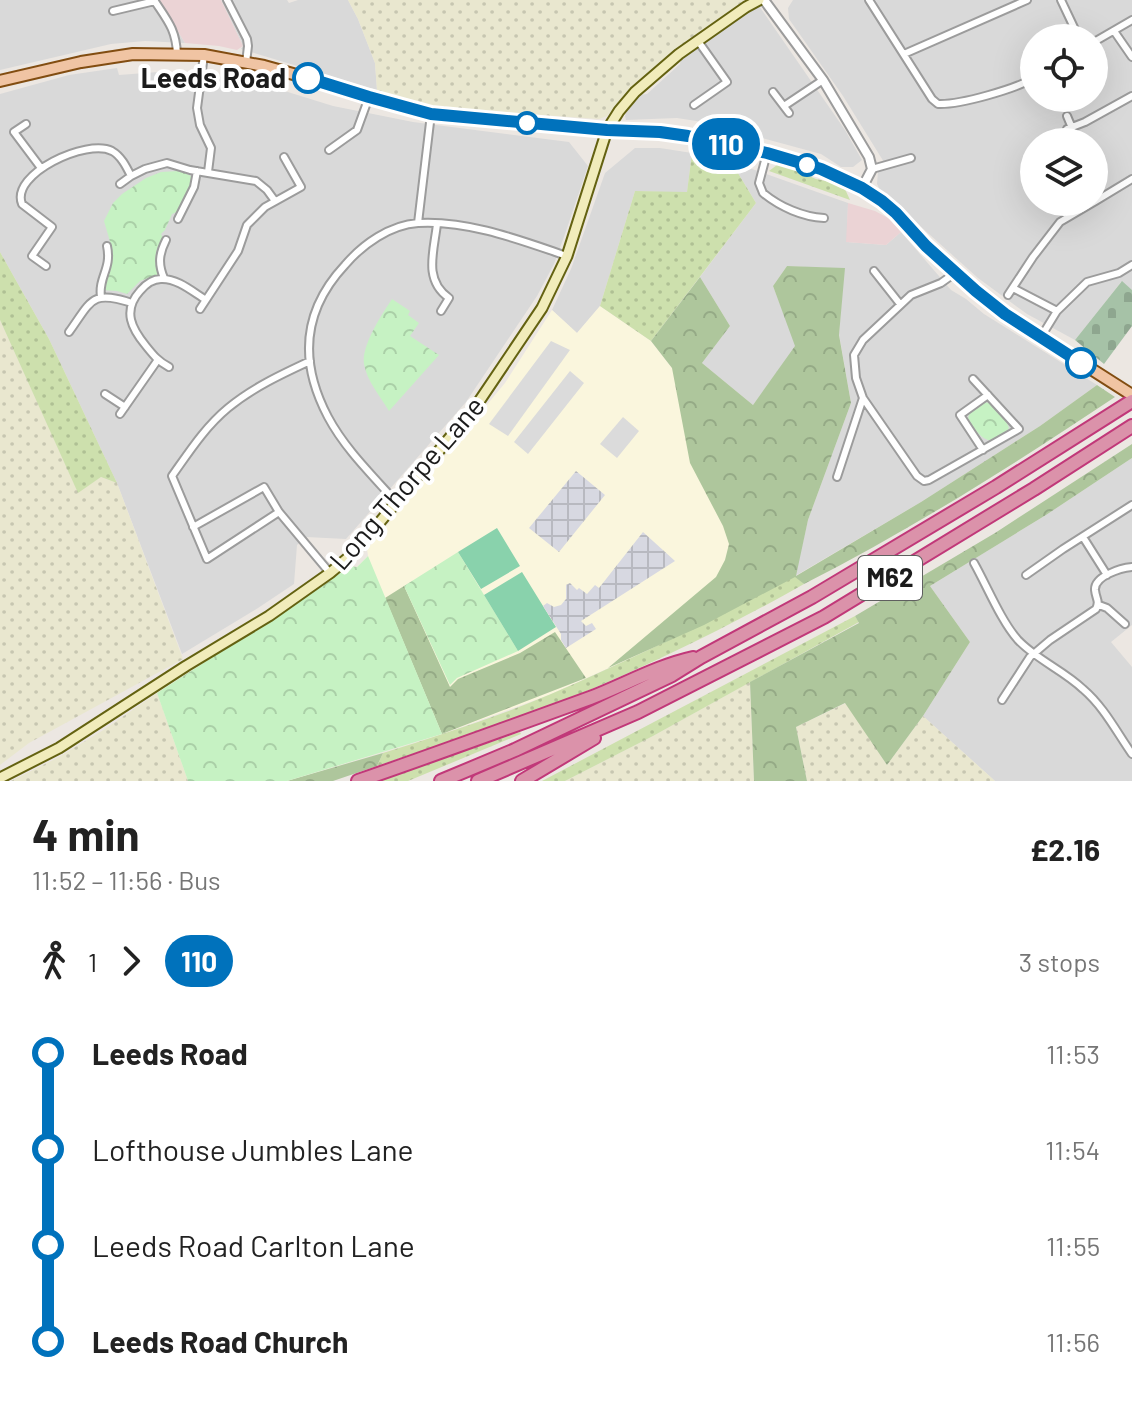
<!DOCTYPE html>
<meta charset="utf-8">
<style>
:root{--surface:#fff;--page:#f6f6f6;--text:#222;--muted:#767676}
body{margin:0;font-family:Barlow,sans-serif;background:var(--page);color:var(--text);height:100vh;display:flex;flex-direction:column;font-size:30px;white-space:nowrap}
*{box-sizing:border-box;margin:0}
p{font-size:26px;color:var(--muted)}
.icon{flex:none;width:44px;height:44px;fill:none;stroke:currentColor;stroke-width:2;stroke-linecap:round;stroke-linejoin:round}
.map{position:relative;height:781px;overflow:hidden}
.panel{display:flex;flex-direction:column;background:var(--surface);flex:1}
.panel>*{flex:none}
.badge{padding:0 16px;border-radius:26px;font-size:28px;line-height:52px}
.buttons{position:absolute;left:1020px;top:24px;display:grid;gap:16px}
.buttons a{display:grid;place-items:center;width:88px;height:88px;border-radius:50%;background:var(--surface);box-shadow:0 8px 32px #0002;font-size:40px}
.map>.badge{position:absolute;translate:-50% -50%;box-shadow:0 0 0 4px #fff}
.legs{display:flex;align-items:center;gap:12px;height:88px;padding:0 32px;font-size:26px}
.legs p{margin-inline-start:auto}
.summary{display:flex;align-items:center;justify-content:space-between;height:136px;padding:0 32px}
h1{font-size:44px;font-weight:700;line-height:60px}
ul{padding:0 32px;list-style:none}
li{display:flex;align-items:center;gap:28px;height:96px;font-size:30px}
li i{display:grid;place-items:center;width:12px;height:100%;margin:0 10px;background:currentColor}
li i::after{content:'';width:20px;height:20px;margin:-10px;border:6px solid;border-radius:50%;background:var(--surface)}
li p{margin-inline-start:auto}
li:first-child i{background:linear-gradient(#0000 50%,currentColor 0)}
li:last-child i{background:linear-gradient(currentColor 50%,#0000 0)}
.map>svg:first-child{display:block}
.residential{fill:#d9d9d9;fill-rule:evenodd}
.commercial{fill:#ebd3d5}
.education{fill:#faf6dd}
.farmland{fill:url(#farmland-dots)}
.grass{fill:url(#grass-dots)}
.forest{fill:url(#forest-crowns)}
.cemetery{fill:url(#cemetery-stones)}
.park{fill:url(#park-crowns)}
.pitch{fill:#89d2ac}
.parking{fill:#dbdbdb}
.plaza{fill:url(#plaza-grid)}
.lines{fill:none;stroke-linecap:round;stroke-linejoin:round}
.minor-casing{stroke:#9c9c9c;stroke-width:10}
.tertiary-casing{stroke:#9c9c9c;stroke-width:12}
.secondary-casing{stroke:#646211;stroke-width:13}
.primary-casing{stroke:#824d11;stroke-width:14}
.motorway-casing{stroke:#c13879;stroke-width:16}
.minor{stroke:#fff;stroke-width:6}
.tertiary{stroke:#fff;stroke-width:8}
.secondary{stroke:#f1ecbb;stroke-width:9}
.primary{stroke:#f0c4a3;stroke-width:10}
.motorway{stroke:#db92aa;stroke-width:12}
.line-1-casing{stroke:#fff;stroke-width:18}
.line-1{stroke:#0072bc;stroke-width:12}
.stop-1-dot{fill:#fff;stroke:#0072bc;stroke-width:4}
.labels{text-anchor:middle;stroke-width:8;stroke-linejoin:round;paint-order:stroke}
.shield{fill:#fff;stroke:#5f5f5f;stroke-width:2}
.shield-label{font-size:26px;font-weight:bold;fill:#1b1b1b}
.stop-label{font-size:28px;font-weight:bold;fill:#1b1b1b;stroke:#fff;text-anchor:end}
.street-label{font-size:28px;fill:#1b1b1b;stroke:#fff}
</style>
<div class="map">
<svg width="1132" height="781" viewBox="0 0 1132 781">
<defs>
<pattern id="farmland-dots" width="8" height="8" patternUnits="userSpaceOnUse" patternTransform="scale(2)"><rect width="8" height="8" fill="#e9e7cf"/><path d="M2 2h.1M6 6h.1" fill="none" stroke="#c7c6b1" stroke-width="1.8" stroke-linecap="round"/></pattern>
<pattern id="grass-dots" width="8" height="8" patternUnits="userSpaceOnUse" patternTransform="scale(2)"><rect width="8" height="8" fill="#cde0ad"/><path d="M2 2h.1M6 6h.1" fill="none" stroke="#afc094" stroke-width="1.8" stroke-linecap="round"/></pattern>
<pattern id="forest-crowns" width="20" height="18" patternUnits="userSpaceOnUse" patternTransform="scale(2)"><rect width="20" height="18" fill="#aec69c"/><path d="M2 6a3 3 0 1 1 6 0M12 15a3 3 0 1 1 6 0" fill="none" stroke="#95aa86"/></pattern>
<pattern id="cemetery-stones" width="16" height="16" patternUnits="userSpaceOnUse" patternTransform="scale(2)"><rect width="16" height="16" fill="#a6c2a7"/><path d="M2 7V4a2 2 0 0 1 4 0v3zM10 15v-3a2 2 0 0 1 4 0v3z" fill="#8ea68f"/></pattern>
<pattern id="park-crowns" width="20" height="18" patternUnits="userSpaceOnUse" patternTransform="scale(2)"><rect width="20" height="18" fill="#c6f2c3"/><path d="M2 6a3 3 0 1 1 6 0M12 15a3 3 0 1 1 6 0" fill="none" stroke="#aacfa7"/></pattern>
<pattern id="plaza-grid" width="8" height="8" patternUnits="userSpaceOnUse" patternTransform="scale(2)"><rect width="8" height="8" fill="#d7d8e1"/><path d="M0 4h8M4 0v8" fill="none" stroke="#b8b9c0"/></pattern>
</defs>
<rect width="100%" height="100%" fill="#ece7e2"/>
<!-- residential -->
<path class="residential" d="M0,0h159l26,43 -40,-2 -34,3 -111,26z
M221,0h66l2,3 9,-3h50l10,19 17,44 2,27 -136,-41 2,-3z
M793,0h339v290l-11,-8 -46,58 -48,-26 -49,-36 -98,-88 -3,-6 1,-12 9,-5 -44,-71 -54,-77 -1,-11zM1034,38h60v60h-60zM1034,142h60v60h-60z
M759,6l86,124 17,30 -9,7h-12l-20,-13 -118,-32 -26,-4 -51,2 -1,-4 1,-3 14,-18 7,-1 33,-30 1,-5 59,-42z
M117,68l2,7 39,-3 51,3 43,6 81,25 80,16 156,20 19,24 -23,68 -11,30 -17,32 -71,106 -120,137 -39,-2 -10,8 -3,39 -36,24 -76,46 -65,-171 -68,-144 -49,-87v-158l69,-19z
M635,148h25l32,5 -5,40 -52,-2 -35,115 -23,27 -25,-23 19,-41 34,-96z
M741,165l107,38 -1,39 39,3 15,-13 50,58 15,9 18,15 113,71 -57,41 -119,76 -126,74 13,-56 43,-117 -12,-69 5,-65 -57,-3 -14,20 23,60 -43,59 -51,-42 28,-37 -30,-49 56,-74 -18,-30z
M1132,458v167l-21,17 21,25v114h-137l-72,-65 47,-74 -40,-56 116,-71z"/>
<!-- commercial -->
<path class="commercial" d="M159,0h62l22,46 -6,4 -18,-4 -34,-3z
M848,203l27,8 13,7 13,14 -15,13 -40,-3z"/>
<!-- education -->
<path class="education" d="M600,306l51,35 21,27 123,208 -91,49 -155,70 -107,39 -155,47h-99l-31,-88 167,-108 26,-19 7,1 11,-11 -1,-7 138,-166 47,-73 25,23z"/>
<!-- farmland -->
<path class="farmland" d="M348,0h400l-51,36 -71,59 -19,21 -8,3 -148,-10 -40,-7 -34,-12 -2,-27 -17,-44z
M0,320l78,172 23,-15 16,6 66,176 -154,84 -29,22z
M750,682l4,99h-189l88,-45z
M157,693l31,88h-177l48,-24 46,-28z
M846,703l41,62 36,-49 72,65h-188l-11,-54z"/>
<!-- grass -->
<path class="grass" d="M692,153l49,12 -3,8 18,30 -105,138 -51,-35 35,-115 52,1z
M777,165h6l33,14 19,4 10,6 5,11 -81,-29z
M0,252l49,87 68,144 -16,-6 -23,16 -78,-173z
M795,576l9,8c-74,42 -152,80 -231,113 -64,26 -131,46 -196,69l6,-13c57,-18 114,-36 168,-59 83,-36 164,-75 244,-118z
M855,616l4,6 -206,114 -88,45h-23z
M520,732l1,2 -113,47h-31z"/>
<!-- forest -->
<path class="forest" d="M787,266l58,2 -6,67 12,68 -43,117 -12,56 125,-74 119,-76 57,-41 18,12c-100,67 -203,132 -311,187l-9,-7 -91,48 -96,43 108,-91 9,-17 4,-16 -6,-18 -33,-63 -18,-95 -21,-27 49,-64 30,49 -28,37 51,42 42,-59 -22,-60z
M1132,444v14l-86,57 -116,71 40,56 -47,74 -36,49 -42,-62 -49,24 11,54h-53l-4,-99 109,-59 -4,-7 140,-83z
M404,586l46,101 8,-8 62,-26 35,-21 31,46 -144,56 -57,-136z
M383,753l-6,13 -44,15h-46z"/>
<!-- cemetery -->
<path class="cemetery" d="M1122,281l10,9v36l-28,38 -29,-24z"/>
<!-- park -->
<path class="park" d="M179,171l7,2 6,4c-2,14 -5,32 -20,37l-7,16 -4,4 2,4c-9,13 -9,21 -4,36l-19,7 -13,13 -10,-3 -15,-1 10,-27 -1,-18 -7,-24 9,-18 9,-9 24,-16 15,-6z
M392,299l18,12 -2,4 11,8 -9,13 29,19 -50,56c-9,-15 -22,-30 -25,-47 -3,-18 18,-50 28,-65z
M982,402l8,1 16,18 3,7c-17,24 -31,9 -41,-10l2,-6z
M458,552l60,99 -61,27 -7,7 -46,-99z
M368,556l74,178 -155,47h-99l-31,-88 167,-108 26,-19 7,1z"/>
<!-- pitch -->
<path class="pitch" d="M497,528l23,38 -39,23 -23,-37z
M522,572l34,55 -38,24 -34,-56z"/>
<!-- parking -->
<path class="parking" d="M551,341l19,9 -62,86 -19,-12z
M570,371l14,12 -56,71 -14,-12z
M623,417l16,14 -22,27 -17,-14z"/>
<!-- plaza -->
<path class="plaza" d="M576,471l29,24 -46,57 -30,-24z
M643,532l32,29 -94,60 5,5 6,-3 4,6 -30,19 -5,-8v-6l-18,-28 4,-3 7,4 7,-2 5,-6v-14l4,-2 7,7 2,-2 8,6 8,-9 4,3z"/>
<g class="lines">
<!-- minor casing -->
<g class="minor-casing">
<path id="minor" d="M154,0c13,20 22,29 23,54
M227,0l20,39 1,7 -2,17
M869,0l63,99 6,5c22,1 77,-15 96,-26
M1061,0l18,38
M113,11l42,-10
M1114,31l18,26
M1094,42l38,-22
M904,54l123,-54
M204,55l-7,53 3,17 11,23 -3,24
M773,92l16,21
M694,105l33,-23 -29,-41
M784,106l39,-26
M1067,116l5,12
M26,124l-12,8 27,36
M1067,129l18,-7 47,-26
M329,150l28,-20 12,-33
M767,153l-8,30 4,10c17,14 40,24 61,25
M872,169l39,-11
M120,184l11,-8 14,-7 22,-6 23,7 66,11 11,9 8,11
M1094,202l38,-23
M178,219l16,-32 3,-16
M418,223l13,-109
M437,224c-3,27 -14,56 12,74l-8,13
M46,266l-14,-10 20,-29 -30,-23c-12,-30 65,-66 90,-53 9,5 14,15 19,25
M874,271l26,33
M955,273l-14,10 -30,12 -48,45 -9,15 2,23 7,20 54,78 7,5 5,-1 90,-51 -46,-50
M164,278c-6,-14 -5,-24 2,-38
M1013,288l44,23 -16,26
M1008,295l25,-38 27,-35 34,-20
M101,297c-3,-20 11,-28 6,-51
M200,309l38,-58 9,-26 18,-18 36,-20 -17,-30
M1057,311l30,-29 32,-9 13,-8
M69,332c23,-32 22,-42 63,-29
M169,367c-11,-6 -15,-11 -23,-21 -14,-17 -24,-35 -6,-55 5,-6 13,-12 21,-12 16,-1 32,13 45,21
M105,394l20,13
M120,414l37,-53
M983,450l-23,-35 28,-20
M837,477l26,-79
M397,503c-24,-27 -52,-54 -69,-86 -29,-55 -26,-106 17,-152 18,-21 45,-40 73,-42 50,-3 102,17 149,33
M279,512l-72,47 -35,-83c17,-24 33,-49 56,-68 24,-20 54,-34 82,-47
M193,527l71,-40 15,25 51,61
M1083,537l24,38
M974,563c13,23 27,58 44,77 19,20 45,30 65,49 21,18 33,42 49,65
M1026,575l37,-26 69,-44
M1099,605l8,3 18,16
M1002,700l28,-43 20,-17 46,-31c4,-9 0,-9 -1,-19 -1,-14 26,-22 37,-23"/>
</g>
<!-- tertiary casing -->
<g class="tertiary-casing">
<path id="tertiary" d="M764,0l59,80 46,77 3,12 -10,19"/>
</g>
<!-- secondary casing -->
<g class="secondary-casing">
<path id="secondary" d="M0,778l59,-30 127,-82 83,-50 61,-43 25,-21 121,-146 66,-98 25,-52 40,-126 12,-19 16,-19 44,-38 67,-47 13,-7"/>
</g>
<!-- primary casing -->
<g class="primary-casing">
<path id="primary" d="M0,81l81,-19 52,-8 71,1 60,11 40,11 65,20 62,17 176,16 53,2 28,4 79,17 54,16 51,25 24,19 30,33 50,45 29,23 127,81"/>
</g>
<!-- motorway casing -->
<g class="motorway-casing">
<path id="motorway" d="M358,781c78,-27 155,-55 232,-83 34,-13 67,-32 103,-40
M441,781l74,-31 157,-75 29,-18 111,-60 184,-110 136,-86
M478,781l160,-69 186,-95 210,-128 98,-63
M522,781l72,-43"/>
</g>
<!-- minor -->
<use href="#minor" class="minor"/>
<!-- tertiary -->
<use href="#tertiary" class="tertiary"/>
<!-- secondary -->
<use href="#secondary" class="secondary"/>
<!-- primary -->
<use href="#primary" class="primary"/>
<!-- motorway -->
<use href="#motorway" class="motorway"/>
</g>
<g class="lines">
<!-- line-1 casing -->
<g class="line-1-casing">
<path id="line-1" d="M308,78l61,19 62,17 176,16 53,2 28,4 79,17 54,16 41,19 20,13 14,12 30,33 50,45 29,23 76,49"/>
</g>
<!-- line-1 -->
<use href="#line-1" class="line-1"/>
</g>
<!-- markers -->
<g class="stop-1-dot">
<circle cx="308" cy="78" r="14"/>
<circle cx="527" cy="123" r="10"/>
<circle cx="807" cy="165" r="10"/>
<circle cx="1081" cy="363" r="14"/>
</g>
<g class="labels">
<!-- shield labels -->
<rect class="shield" x="858" y="556" width="64" height="44" rx="6"/>
<g class="shield-label">
<text x="890" y="587">M62</text>
</g>
<!-- stop labels -->
<g class="stop-label">
<text x="286" y="88">Leeds Road</text>
</g>
<!-- street labels -->
<g class="street-label">
<text transform="translate(407 483) rotate(-49)" y="10">Long Thorpe Lane</text>
</g>
</g>
</svg>
<div class="buttons">
<a><svg class="icon" aria-label="locate" viewBox="0 0 24 24"><circle cx="12" cy="12" r="6"/><path d="M12 2v4M12 18v4M2 12h4M18 12h4"/></svg></a>
<a><svg class="icon" aria-label="layers" viewBox="0 0 24 24"><path d="M12 4l9 5-9 5-9-5zM3 14l9 5 9-5"/></svg></a>
</div>
<b class="badge" style="left:726px;top:144px;background:#0072bc;color:#fff">110</b>
</div>
<section class="panel">
<div class="summary"><div><h1>4 min</h1><p>11:52 – 11:56 · Bus</p></div><b>£2.16</b></div>
<div class="legs"><svg class="icon" aria-label="walk" viewBox="0 0 24 24"><circle cx="13" cy="4" r="2"/><path d="M13 8l-2 6 4 7M11 14l-3 7M7 12l3-4h3l4 4"/></svg>1<svg class="icon" aria-label="forward" viewBox="0 0 24 24"><path d="M9 5l7 7-7 7"/></svg><b class="badge" style="background:#0072bc;color:#fff">110</b><p>3 stops</p></div>
<ul>
<li><i style="color:#0072bc"></i><b>Leeds Road</b><p>11:53</p></li>
<li><i style="color:#0072bc"></i><span>Lofthouse Jumbles Lane</span><p>11:54</p></li>
<li><i style="color:#0072bc"></i><span>Leeds Road Carlton Lane</span><p>11:55</p></li>
<li><i style="color:#0072bc"></i><b>Leeds Road Church</b><p>11:56</p></li>
</ul>
</section>
